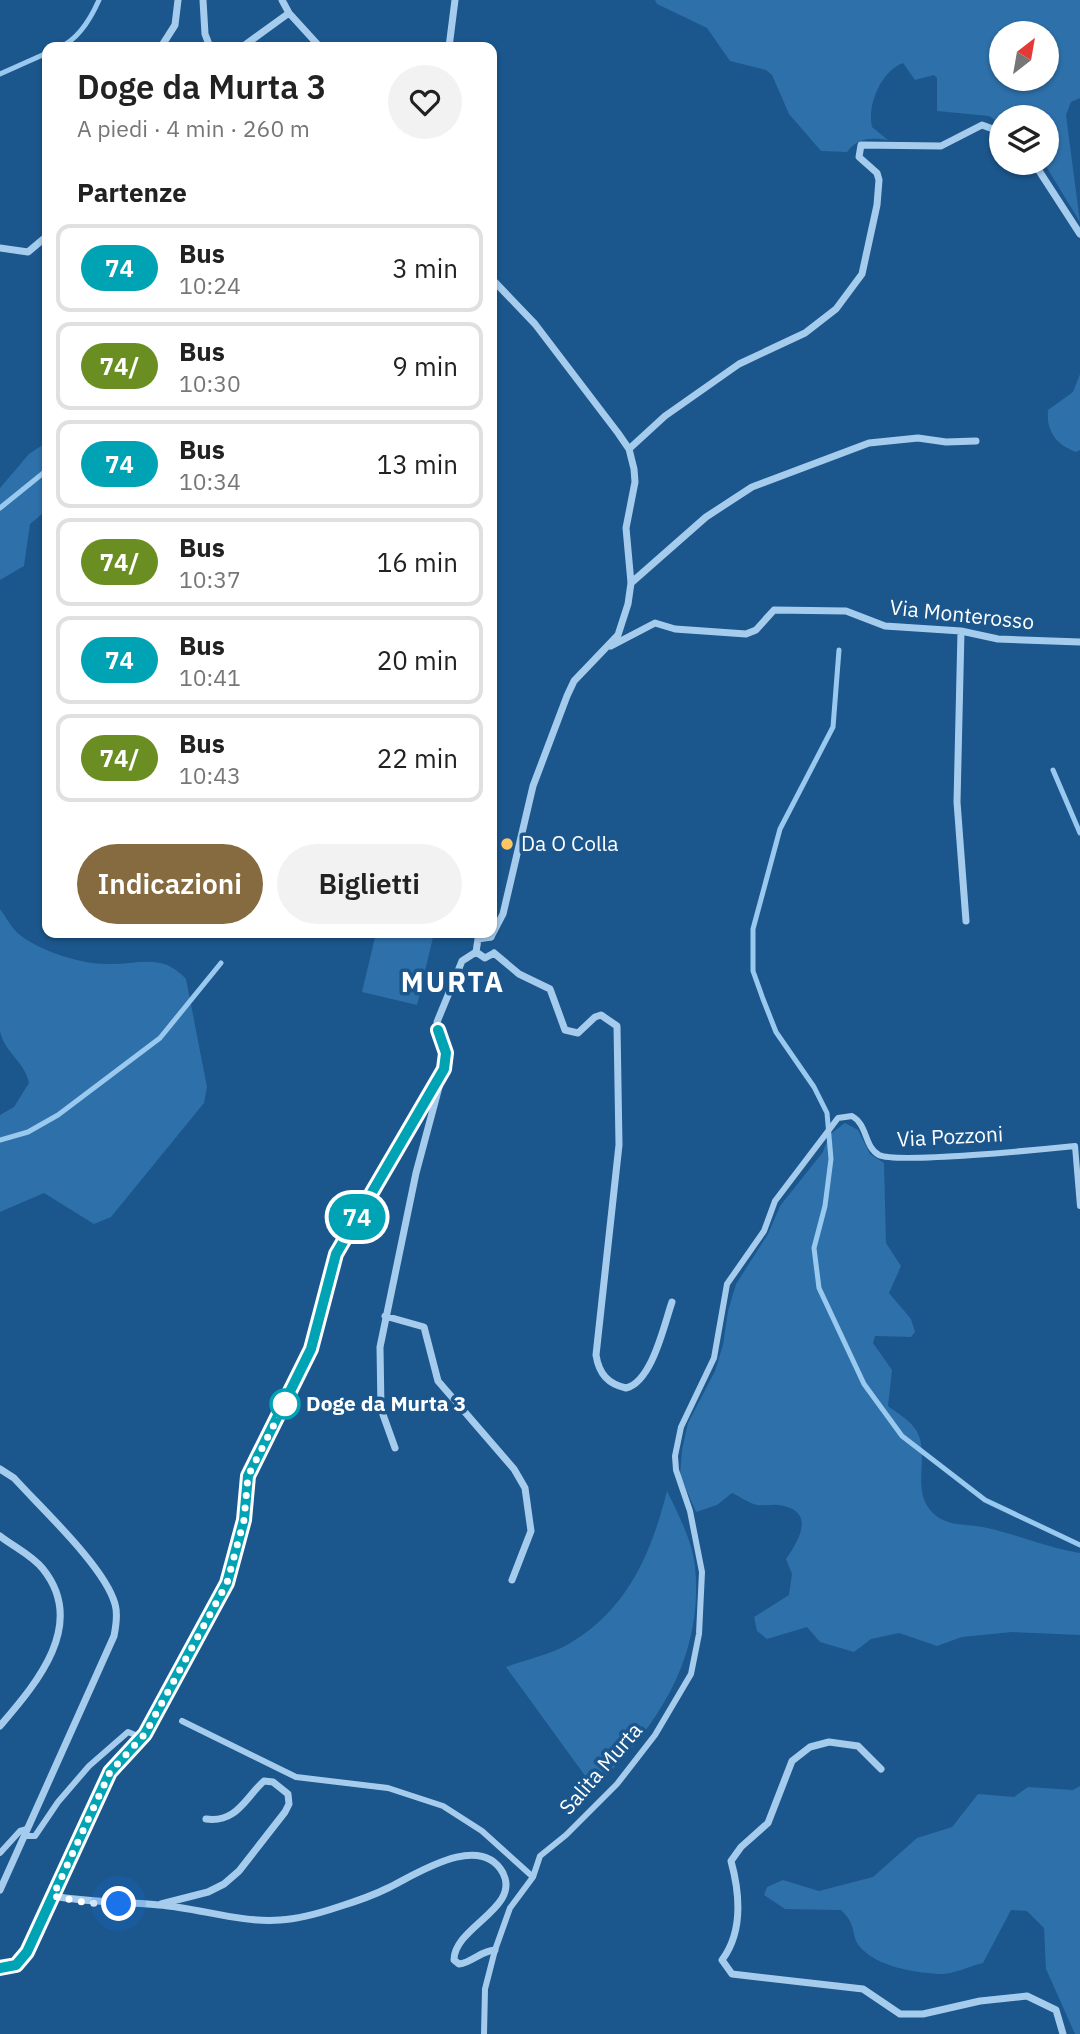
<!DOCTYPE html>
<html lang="it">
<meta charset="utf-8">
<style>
:root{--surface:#fff;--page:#f2f2f2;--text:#222;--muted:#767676;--line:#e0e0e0;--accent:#856b3f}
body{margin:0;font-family:"IBM Plex Sans",sans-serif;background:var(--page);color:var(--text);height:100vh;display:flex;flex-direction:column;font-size:26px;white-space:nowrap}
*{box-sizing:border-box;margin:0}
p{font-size:23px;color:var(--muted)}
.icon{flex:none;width:38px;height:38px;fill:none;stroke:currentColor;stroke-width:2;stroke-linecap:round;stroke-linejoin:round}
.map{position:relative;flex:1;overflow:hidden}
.sheet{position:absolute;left:42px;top:42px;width:455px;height:896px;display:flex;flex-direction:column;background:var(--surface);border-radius:14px;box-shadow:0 2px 5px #0004}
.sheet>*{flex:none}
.badge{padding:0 14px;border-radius:23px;font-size:24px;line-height:46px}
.needle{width:46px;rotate:31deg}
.buttons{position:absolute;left:989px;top:21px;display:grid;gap:14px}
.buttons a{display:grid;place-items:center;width:70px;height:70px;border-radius:50%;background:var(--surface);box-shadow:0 2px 5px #0004;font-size:35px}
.you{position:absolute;width:35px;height:35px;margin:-18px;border:5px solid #fff;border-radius:50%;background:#1a73e8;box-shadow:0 0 0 10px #1a73e833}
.map>.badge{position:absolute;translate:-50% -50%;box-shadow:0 0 0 4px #fff}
h2{padding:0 35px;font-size:26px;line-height:63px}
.round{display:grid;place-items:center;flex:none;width:74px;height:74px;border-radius:37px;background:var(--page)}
.headline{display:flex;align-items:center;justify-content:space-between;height:119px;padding:0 35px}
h1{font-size:33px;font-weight:600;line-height:52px}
.cta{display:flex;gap:14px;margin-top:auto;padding:14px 35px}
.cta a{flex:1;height:80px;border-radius:42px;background:var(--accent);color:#fff;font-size:28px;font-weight:600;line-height:80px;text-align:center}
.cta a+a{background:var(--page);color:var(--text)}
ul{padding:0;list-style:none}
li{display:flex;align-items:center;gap:21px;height:88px;margin:0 14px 10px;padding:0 21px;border:4px solid var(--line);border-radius:14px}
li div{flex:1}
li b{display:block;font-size:26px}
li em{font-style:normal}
li .badge{min-width:77px;font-weight:700;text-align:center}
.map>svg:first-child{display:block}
.green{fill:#2e70aa;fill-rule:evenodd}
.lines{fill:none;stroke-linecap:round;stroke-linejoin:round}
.stream{stroke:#99c9ef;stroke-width:5}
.pedestrian{stroke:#a6cced;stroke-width:6}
.minor{stroke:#a6cced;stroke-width:7}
.line-casing{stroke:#fff;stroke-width:16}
.line{stroke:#00a3b4;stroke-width:10}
.walk{stroke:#fff;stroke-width:7;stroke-dasharray:0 12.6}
.poi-dot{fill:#ffc463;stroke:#1b568c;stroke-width:2.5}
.stop-dot{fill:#fff;stroke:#00a3b4;stroke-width:3.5}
.labels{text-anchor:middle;stroke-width:7;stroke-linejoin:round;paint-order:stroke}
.street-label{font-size:21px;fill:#fff;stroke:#1b568c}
.poi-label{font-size:21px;fill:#fff;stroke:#1b568c;text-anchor:start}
.stop-label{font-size:21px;font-weight:bold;fill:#fff;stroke:#1b568c;text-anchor:start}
.district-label{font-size:28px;font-weight:bold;letter-spacing:2px;fill:#fff;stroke:#1b568c}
</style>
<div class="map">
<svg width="1080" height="2034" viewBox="0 0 1080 2034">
<rect width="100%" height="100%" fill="#1b568c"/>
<!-- green -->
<path class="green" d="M655,0h425v98l-9,4 -5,13 14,107 -36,-59h2v-46h-45v7l-12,-8 -52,-5v-33l-3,-3 -19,5 -12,-17c-22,8 -36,42 -31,64l16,13c-18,-2 -29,-3 -41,12l-26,-1 -32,-37 -17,-39 -6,-5 -36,-9 -23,-33 -50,-24zM1001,33h45v46h-45z
M1080,374v76l-4,2c-19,-7 -30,-20 -28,-42l25,-18z
M47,442v68l-17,14 -6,42 -24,14v-92l29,-34z
M0,909c6,8 12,20 20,26 20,16 61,29 86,29 32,1 56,-12 80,15l21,108 -3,16 -93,114 -17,7 -50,-31 -44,19v-97l14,-8 15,-24c-4,-21 -25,-31 -29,-52z
M376,933h58l-17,72 -55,-13z
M845,1123l13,7 12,24 14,9 2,80 15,23 -12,27 22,26 4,13 -4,5 -36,-1 -2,7 19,27 -4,36c9,7 22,14 28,24 15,24 -6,60 16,82 15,16 36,11 55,16 32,7 61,20 93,25v82l-68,-3 -50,5 -25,9 -38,-13 -28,6 -17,13 -34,-10 -13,-15 -40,12 -10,-8 -3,-14 35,-22 3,-21 -6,-15c13,-19 31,-48 -7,-54 -7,-1 -15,1 -22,0 -9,-2 -18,-9 -25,-12l-15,12 -21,7 -16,-37 2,-25 6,-27 27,-52 8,-26 5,-34 8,-27 32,-50 12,-28 43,-54 6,-17z
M667,1491c11,23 25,49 28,75 9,91 -37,161 -101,222l-88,-121c19,-7 42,-12 61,-22 60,-34 84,-91 100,-154z
M1080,1786v248h-5l-29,-65 -2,-41 -17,-17 -16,-1 -28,53c-13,3 -29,11 -42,11 -25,-1 -64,-7 -81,-27 -10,-12 -2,-21 -19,-37l-56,-1 -21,-14 3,-8 16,-7 36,11 54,-14 44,-39 35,-11 26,-33 36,3 14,-10 45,3z"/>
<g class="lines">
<!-- stream -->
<path class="stream" d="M60,47c19,-8 31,-29 39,-47
M0,74l47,-21
M0,508l47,-38
M839,650l-6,77 -53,102 -27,100v42l10,28 13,33 38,55 13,26 4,46 -6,47 -11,42 5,40 45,96 38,52 83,64 95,45
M1053,770l27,63
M0,1140l28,-8 30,-17 102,-77 61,-75"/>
<!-- pedestrian -->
<path class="pedestrian" d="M182,1721l114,56 92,11 55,18 39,25 51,46
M24,1836h11l23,-34 31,-36 39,-34 15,6
M0,1853l20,-22 7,-2
M484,2034l1,-45 10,-39 15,-42 23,-31 7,-21 26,-21 51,-51 38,-49 36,-61 8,-40 3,-62 -12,-61 -14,-41 -1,-14 6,-29 33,-69 13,-74 37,-53 11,-30 63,-83 14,-2c16,9 12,31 27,39 18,9 167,-6 196,-9l5,60"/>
<!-- minor -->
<path class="minor" d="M203,0l2,34 5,13
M282,0l7,13 31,34
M161,47l14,-22 3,-25
M242,47l47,-34
M449,47l6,-47
M1034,163l46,71
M0,248l28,4 19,-16
M629,449l36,-33 74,-52 66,-31 31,-24 26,-35 15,-69 2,-25 -2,-7 -18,-16 2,-12 80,1 41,-21 19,7
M631,583l75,-66 46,-30 117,-44 49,-5 28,4 30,-1
M961,631l-4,171 9,119
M611,646l44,-23 20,6 71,5 10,-4 18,-20 72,1 39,15 76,5 37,8 82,3
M491,937l12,-23 30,-128 34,-90 7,-15 44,-46 10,-31 3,-21 -5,-55 9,-46 -1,-13 -5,-20 -11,-16 -83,-109 -43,-45
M476,952l2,-13 13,-2
M476,952l9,6 9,-5
M494,953l25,21 31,15 15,41 13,3 17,-16 6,-2 16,11 2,119 -23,210c3,19 12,29 30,33 26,-6 38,-63 46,-86
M385,1316l39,11 14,54 76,88 11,19 6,43 -19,49
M395,1448l-14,-39 -1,-62 36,-174 30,-112 -9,-39 25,-61 14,-9
M0,1469l14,9c27,30 91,89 101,126 3,10 1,22 -1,32l-114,254
M0,1536c14,11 32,19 43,33 45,56 -8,116 -43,157
M881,1769l-23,-23 -29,-4 -19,5 -18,14 -24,62 -27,24 -10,14c9,33 12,71 -9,99l10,14 131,15 37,25h23l57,-13 47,-5 29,14 7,24
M53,1896c37,7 69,5 106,9 40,3 81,18 121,15 19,-1 40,-7 58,-13 16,-5 34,-11 50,-19 27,-13 92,-57 115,-15 18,35 -49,54 -49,87l5,4c14,-2 21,-13 36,-14
M161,1904l47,-12 16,-8 15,-13 46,-59 4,-8 -1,-10 -15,-12 -9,-1c-19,17 -27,42 -58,38
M0,1968l13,-2 14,-14 83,-180 35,-38 82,-151 17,-63 4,-43 63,-128 25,-95 103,-175"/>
</g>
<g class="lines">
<!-- line casing -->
<g class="line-casing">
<path id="line" d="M0,1968l16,-3 11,-13 83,-180 35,-38 82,-151 17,-63 4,-44 63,-127 25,-95 108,-185 2,-16 -8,-23"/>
</g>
<!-- line -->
<use href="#line" class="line"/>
<!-- walk -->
<path class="walk" d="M119,1904l-32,-1 -34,-7 57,-124 35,-38 82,-151 17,-63 4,-44 42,-83 -5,11"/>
</g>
<!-- markers -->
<circle class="poi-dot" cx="507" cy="844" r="7"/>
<circle class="stop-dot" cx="285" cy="1404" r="14"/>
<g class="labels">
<!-- street labels -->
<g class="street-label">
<text transform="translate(962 615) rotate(6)" y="7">Via Monterosso</text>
<text transform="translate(950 1137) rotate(-3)" y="7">Via Pozzoni</text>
<text transform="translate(601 1769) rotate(-49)" y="7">Salita Murta</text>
</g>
<!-- poi labels -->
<g class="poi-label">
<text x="521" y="851">Da O Colla</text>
</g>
<!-- stop labels -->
<g class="stop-label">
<text x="306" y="1411">Doge da Murta 3</text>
</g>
<!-- district labels -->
<g class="district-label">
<text x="453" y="992">MURTA</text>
</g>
</g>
</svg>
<div class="buttons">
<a><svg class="needle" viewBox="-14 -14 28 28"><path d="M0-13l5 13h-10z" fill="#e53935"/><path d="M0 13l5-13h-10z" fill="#767676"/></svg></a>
<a><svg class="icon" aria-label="layers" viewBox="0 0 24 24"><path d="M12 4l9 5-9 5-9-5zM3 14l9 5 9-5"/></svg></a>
</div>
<div class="you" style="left:119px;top:1904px"></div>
<b class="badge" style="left:357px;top:1217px;background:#00a3b4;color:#fff">74</b>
<section class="sheet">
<div class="headline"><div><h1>Doge da Murta 3</h1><p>A piedi · 4 min · 260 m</p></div><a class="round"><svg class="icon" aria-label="heart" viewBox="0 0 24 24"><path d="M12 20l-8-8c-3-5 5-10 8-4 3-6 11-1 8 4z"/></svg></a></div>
<h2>Partenze</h2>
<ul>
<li><span class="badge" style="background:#00a3b4;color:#fff">74</span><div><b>Bus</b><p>10:24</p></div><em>3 min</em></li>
<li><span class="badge" style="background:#6b8e23;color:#fff">74/</span><div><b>Bus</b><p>10:30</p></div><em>9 min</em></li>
<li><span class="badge" style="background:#00a3b4;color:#fff">74</span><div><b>Bus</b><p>10:34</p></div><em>13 min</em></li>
<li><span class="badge" style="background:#6b8e23;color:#fff">74/</span><div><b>Bus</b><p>10:37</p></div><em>16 min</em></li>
<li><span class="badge" style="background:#00a3b4;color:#fff">74</span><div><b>Bus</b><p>10:41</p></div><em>20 min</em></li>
<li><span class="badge" style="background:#6b8e23;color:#fff">74/</span><div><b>Bus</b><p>10:43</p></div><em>22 min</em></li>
</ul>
<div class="cta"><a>Indicazioni</a><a>Biglietti</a></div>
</section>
</div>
